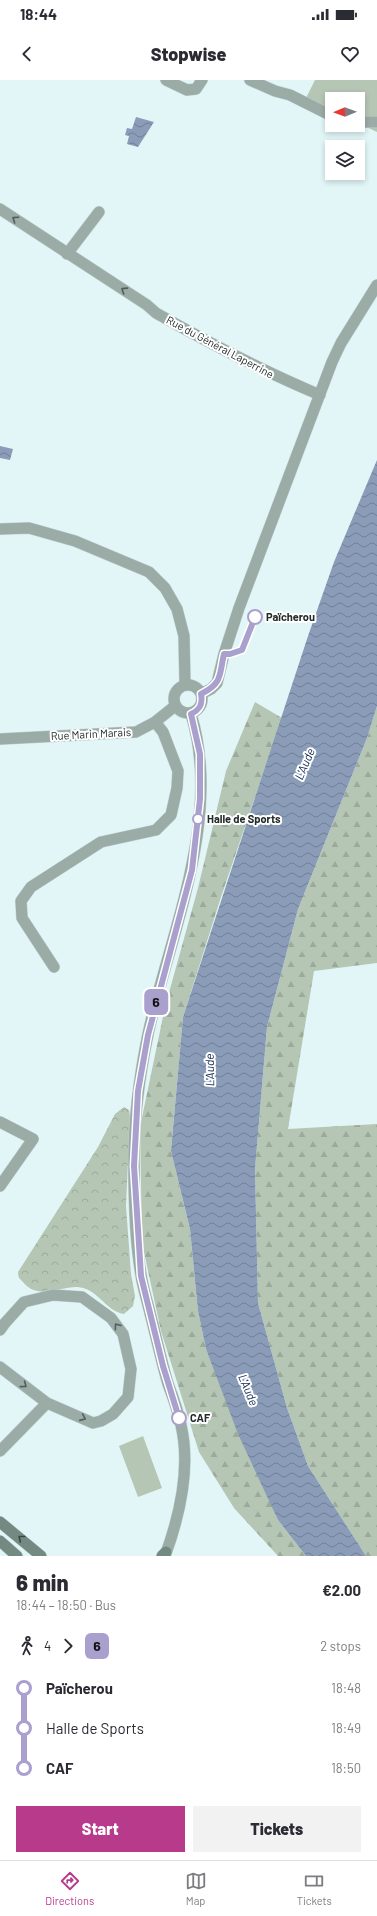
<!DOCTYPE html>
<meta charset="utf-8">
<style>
:root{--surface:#fff;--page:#f2f2f3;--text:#2b2b33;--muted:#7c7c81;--line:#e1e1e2;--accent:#b83b8b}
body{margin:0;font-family:Barlow,sans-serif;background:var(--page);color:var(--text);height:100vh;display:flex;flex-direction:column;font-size:15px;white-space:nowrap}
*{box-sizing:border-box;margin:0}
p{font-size:13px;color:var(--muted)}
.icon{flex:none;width:22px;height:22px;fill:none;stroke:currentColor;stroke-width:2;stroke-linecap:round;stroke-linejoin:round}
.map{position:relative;height:1476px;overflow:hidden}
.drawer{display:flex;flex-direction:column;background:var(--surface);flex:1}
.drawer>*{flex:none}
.badge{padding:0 8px;border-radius:6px;font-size:14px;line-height:26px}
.needle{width:26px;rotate:269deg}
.buttons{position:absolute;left:325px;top:12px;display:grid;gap:8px}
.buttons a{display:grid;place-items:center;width:40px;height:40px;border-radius:0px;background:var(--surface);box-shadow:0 2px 6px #0003;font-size:20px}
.map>.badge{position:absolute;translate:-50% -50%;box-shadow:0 0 0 2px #fff}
.legs{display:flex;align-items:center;gap:6px;height:44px;padding:0 16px;font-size:13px}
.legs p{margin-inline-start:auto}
.head{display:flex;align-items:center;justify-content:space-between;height:68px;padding:0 16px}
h1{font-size:22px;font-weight:800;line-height:30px}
.primary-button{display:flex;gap:8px;margin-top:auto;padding:8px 16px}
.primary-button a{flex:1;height:46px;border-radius:0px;background:var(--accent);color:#fff;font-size:16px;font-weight:800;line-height:46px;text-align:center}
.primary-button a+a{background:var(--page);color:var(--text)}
ul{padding:0 16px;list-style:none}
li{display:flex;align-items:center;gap:14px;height:40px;font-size:15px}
li i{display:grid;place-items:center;width:6px;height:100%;margin:0 5px;background:currentColor}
li i::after{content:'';width:10px;height:10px;margin:-5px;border:3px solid;border-radius:50%;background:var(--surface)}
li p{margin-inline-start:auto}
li:first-child i{background:linear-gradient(#0000 50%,currentColor 0)}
li:last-child i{background:linear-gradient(currentColor 50%,#0000 0)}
.status{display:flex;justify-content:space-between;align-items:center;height:28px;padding:0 20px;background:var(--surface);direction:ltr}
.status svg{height:11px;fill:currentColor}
header{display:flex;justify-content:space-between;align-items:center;height:52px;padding:0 16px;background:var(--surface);font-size:18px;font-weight:800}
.tabs{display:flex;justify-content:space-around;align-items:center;height:56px;border-top:1px solid var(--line);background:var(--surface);font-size:11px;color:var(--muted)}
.tabs a{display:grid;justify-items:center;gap:2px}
.tabs .current{color:var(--accent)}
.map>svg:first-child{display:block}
.grass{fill:#b6c6b4}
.forest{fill:url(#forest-firs)}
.park{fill:url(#park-crowns)}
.water{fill:url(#water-waves)}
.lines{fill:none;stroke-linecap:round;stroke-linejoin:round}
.minor-casing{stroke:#bfd1d2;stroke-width:12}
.secondary-casing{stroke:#bfd1d2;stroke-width:12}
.minor{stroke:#9baca6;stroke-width:11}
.secondary{stroke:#728a81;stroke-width:11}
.oneway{stroke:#525e5c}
.oneway2{stroke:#3a4744}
.line-1-casing{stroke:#fff;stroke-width:9}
.line-1{stroke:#aaa0ce;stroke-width:6}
.stop-1-dot{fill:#fff;stroke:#aaa0ce;stroke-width:2}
.labels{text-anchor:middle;stroke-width:4;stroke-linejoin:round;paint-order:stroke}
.street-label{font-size:11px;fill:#222a2a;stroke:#fff}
.stop-label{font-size:11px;font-weight:bold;fill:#222a2a;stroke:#fff;text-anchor:start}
.water-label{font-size:12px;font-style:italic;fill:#112a50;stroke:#fff}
</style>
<div class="status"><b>18:44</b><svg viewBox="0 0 49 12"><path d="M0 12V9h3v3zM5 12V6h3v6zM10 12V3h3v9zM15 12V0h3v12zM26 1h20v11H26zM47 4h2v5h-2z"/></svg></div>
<header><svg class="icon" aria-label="back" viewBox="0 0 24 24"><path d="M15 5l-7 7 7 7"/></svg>Stopwise<svg class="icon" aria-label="heart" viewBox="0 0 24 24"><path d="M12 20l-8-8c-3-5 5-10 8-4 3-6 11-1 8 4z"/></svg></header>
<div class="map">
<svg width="377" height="1476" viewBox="0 0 377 1476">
<defs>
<pattern id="forest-firs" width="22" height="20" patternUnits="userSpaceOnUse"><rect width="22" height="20" fill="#b6c6b4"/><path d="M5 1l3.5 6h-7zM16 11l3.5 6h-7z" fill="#9caa9b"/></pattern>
<pattern id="park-crowns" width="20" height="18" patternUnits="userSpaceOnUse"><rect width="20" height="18" fill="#b6c6b4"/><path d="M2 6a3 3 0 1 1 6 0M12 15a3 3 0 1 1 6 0" fill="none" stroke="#9caa9b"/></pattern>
<pattern id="water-waves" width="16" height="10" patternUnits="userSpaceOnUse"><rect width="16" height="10" fill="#8a9cb8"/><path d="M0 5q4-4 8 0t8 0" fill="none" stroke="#707f96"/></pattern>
</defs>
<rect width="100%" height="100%" fill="#e2f6f7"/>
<!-- grass -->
<path class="grass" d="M315,0h62v52l-19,-9v-24h-26v13l-27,-12z
M143,1356l19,52 -24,9 -19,-51z"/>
<!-- forest -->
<path class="forest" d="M255,622l27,16 -61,179 -38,120 -12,134 19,78 8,82 8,38 72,171 28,36h-28l-44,-48 -35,-56 -38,-121 -19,-88 -2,-116 25,-120 33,-119 28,-117z
M377,626v257l-63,8 -26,158 89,-5v432h-11l-58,-90 -21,-58 -29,-105 -3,-134 12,-142 31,-118 69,-171z"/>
<!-- park -->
<path class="park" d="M124,1027l5,3 1,6 -4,90 5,68 4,22 -2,10 -9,8c-19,-3 -26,-26 -47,-27 -19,0 -40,13 -54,-5 -4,-4 -5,-5 -5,-10l80,-125 17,-33z"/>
<!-- water -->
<path class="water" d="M136,37l18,5 -16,25 -11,-3 2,-8 -4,-1 2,-7 5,1z
M0,366l13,3 -3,11 -10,-2z
M377,380v246l-10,32 -69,171 -31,118 -12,142 3,134 29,105 21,58 58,90h-60l-28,-36 -40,-86 -32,-85 -8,-38 -8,-82 -19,-78 12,-134 125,-381 26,-74z"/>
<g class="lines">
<!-- minor casing -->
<g class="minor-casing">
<path id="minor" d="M166,0l21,10 9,-1 6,-9
M250,0l25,11 15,4 42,21
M358,42h19
M0,129l147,96 9,8c53,30 107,58 164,82
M67,174l32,-42
M0,449l29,-1 46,13 74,31 16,16 12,21 7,27 1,49
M174 619a14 14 0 1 1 28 0a14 14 0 1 1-28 0Z
M201,614l10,-5 6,-6 7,-29 15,-46 93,-246 9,-19 36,-58
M0,659l136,-7 19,-10 20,-16
M54,887l-32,-49 -1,-17 10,-14 70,-45 55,-12 15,-15 6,-27 1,-17 -15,-39 -8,-10
M0,1042l33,17 -33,47
M0,1250l5,-7 19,-21 29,-7 29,2 29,21 12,16 8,35 -3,28 -15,17 -12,7 -8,2 -46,-20 -47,-36
M0,1371l47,-48
M165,1476c15,-41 26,-88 16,-131 -3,-14 -8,-28 -13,-41 -7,-24 -12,-48 -18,-71 -3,-13 -7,-25 -9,-38 -6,-35 -7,-72 -7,-108 -1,-44 5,-89 14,-133 22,-101 75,-216 43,-320"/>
</g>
<!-- secondary casing -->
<g class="secondary-casing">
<path id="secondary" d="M0,1442l41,34
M0,1461l17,15
M162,1476l4,-4"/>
</g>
<!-- minor -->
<use href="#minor" class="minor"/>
<!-- secondary -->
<use href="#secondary" class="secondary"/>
</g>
<!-- one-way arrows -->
<defs><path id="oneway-chevron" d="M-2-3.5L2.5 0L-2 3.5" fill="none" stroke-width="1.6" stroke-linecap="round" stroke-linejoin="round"/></defs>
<g class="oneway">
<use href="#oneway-chevron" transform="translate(15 139) rotate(-146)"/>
<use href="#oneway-chevron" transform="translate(124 210) rotate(-147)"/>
<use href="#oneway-chevron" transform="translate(117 1246) rotate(-126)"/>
<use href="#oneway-chevron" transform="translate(24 1305) rotate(37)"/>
<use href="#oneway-chevron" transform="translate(83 1338) rotate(24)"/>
</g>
<use class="oneway2" href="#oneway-chevron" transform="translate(21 1458) rotate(-141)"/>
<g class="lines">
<!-- line-1 casing -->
<g class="line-1-casing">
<path id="line-1" d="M179,1338l-16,-52 -22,-90 -7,-110 4,-75 10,-56 44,-165 8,-71v-45l-9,-40c9,-4 12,-10 10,-20 22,-11 18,-19 23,-40h6l12,-4 13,-33"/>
</g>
<!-- line-1 -->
<use href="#line-1" class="line-1"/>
</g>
<!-- markers -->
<g class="stop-1-dot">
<circle cx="255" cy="537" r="7"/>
<circle cx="198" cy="739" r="5"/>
<circle cx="179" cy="1338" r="7"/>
</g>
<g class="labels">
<!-- street labels -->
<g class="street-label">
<text transform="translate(220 267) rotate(28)" y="4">Rue du Général Laperrine</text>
<text transform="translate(91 654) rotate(-3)" y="4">Rue Marin Marais</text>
</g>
<!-- stop labels -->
<g class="stop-label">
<text x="266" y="541">Païcherou</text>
<text x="207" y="743">Halle de Sports</text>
<text x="190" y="1342">CAF</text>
</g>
<!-- water labels -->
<g class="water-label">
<text transform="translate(305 684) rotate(-67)" y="4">L'Aude</text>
<text transform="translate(210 990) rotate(-91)" y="4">L'Aude</text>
<text transform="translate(248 1310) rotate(67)" y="4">L'Aude</text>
</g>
</g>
</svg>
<div class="buttons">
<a><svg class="needle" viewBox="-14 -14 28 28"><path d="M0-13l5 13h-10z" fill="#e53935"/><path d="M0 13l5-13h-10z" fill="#7c7c81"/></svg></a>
<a><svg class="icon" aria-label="layers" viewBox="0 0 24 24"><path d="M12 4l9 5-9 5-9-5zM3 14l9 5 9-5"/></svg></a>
</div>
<b class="badge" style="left:156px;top:922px;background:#aaa0ce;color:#111">6</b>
</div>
<section class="drawer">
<div class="head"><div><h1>6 min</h1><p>18:44 – 18:50 · Bus</p></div><b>€2.00</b></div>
<div class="legs"><svg class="icon" aria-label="walk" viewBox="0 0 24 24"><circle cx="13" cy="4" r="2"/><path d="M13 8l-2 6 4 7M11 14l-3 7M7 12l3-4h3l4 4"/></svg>4<svg class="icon" aria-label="forward" viewBox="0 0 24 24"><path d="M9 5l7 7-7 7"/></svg><b class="badge" style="background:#aaa0ce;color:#111">6</b><p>2 stops</p></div>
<ul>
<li><i style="color:#aaa0ce"></i><b>Païcherou</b><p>18:48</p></li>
<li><i style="color:#aaa0ce"></i><span>Halle de Sports</span><p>18:49</p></li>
<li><i style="color:#aaa0ce"></i><b>CAF</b><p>18:50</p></li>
</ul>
<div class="primary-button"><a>Start</a><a>Tickets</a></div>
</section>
<nav class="tabs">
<a class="current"><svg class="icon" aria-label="directions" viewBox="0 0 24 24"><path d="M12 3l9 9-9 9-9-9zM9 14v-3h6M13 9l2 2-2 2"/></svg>Directions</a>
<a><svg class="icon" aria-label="map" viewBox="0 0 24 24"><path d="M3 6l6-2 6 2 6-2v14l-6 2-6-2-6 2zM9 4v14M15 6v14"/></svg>Map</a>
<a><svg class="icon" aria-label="tickets" viewBox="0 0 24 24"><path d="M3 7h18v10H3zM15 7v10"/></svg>Tickets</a>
</nav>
